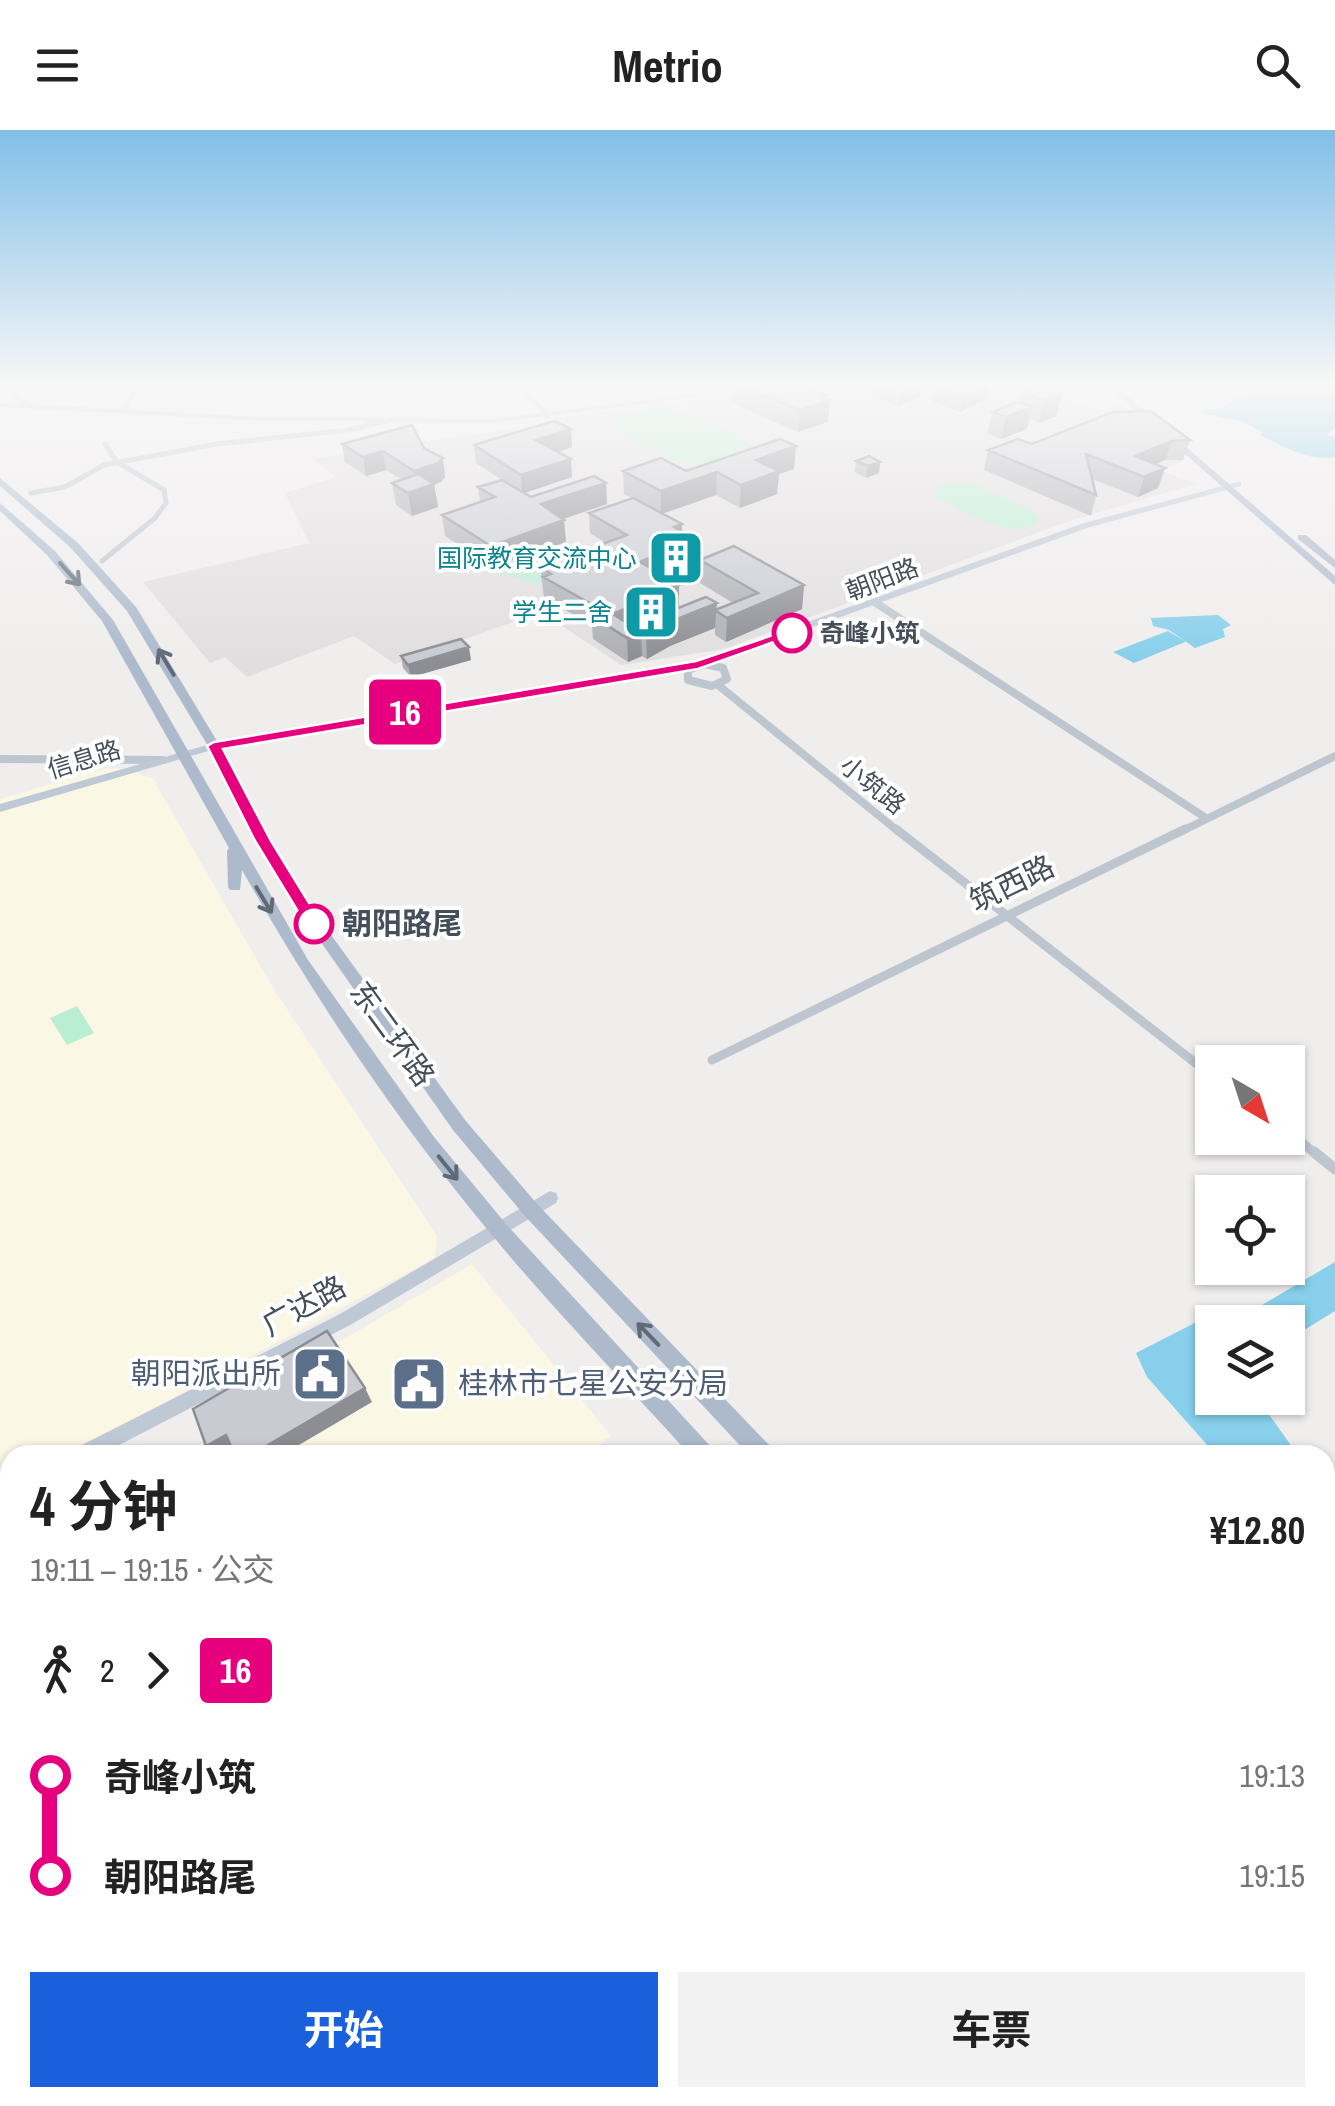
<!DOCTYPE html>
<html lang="zh">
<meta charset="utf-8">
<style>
:root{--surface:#fff;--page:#f2f2f2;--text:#222;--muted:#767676;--accent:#1a60dd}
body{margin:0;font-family:"Archivo Narrow","Noto Sans SC",sans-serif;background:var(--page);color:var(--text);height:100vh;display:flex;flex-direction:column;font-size:38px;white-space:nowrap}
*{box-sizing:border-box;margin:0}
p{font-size:32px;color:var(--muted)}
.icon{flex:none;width:55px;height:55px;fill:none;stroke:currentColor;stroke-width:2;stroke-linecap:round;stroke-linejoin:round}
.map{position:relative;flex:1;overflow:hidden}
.panel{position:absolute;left:0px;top:1315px;width:1335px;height:662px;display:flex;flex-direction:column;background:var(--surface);border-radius:30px 30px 0 0;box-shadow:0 2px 8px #0004}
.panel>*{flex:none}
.badge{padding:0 20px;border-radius:8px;font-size:35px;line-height:65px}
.needle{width:65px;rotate:141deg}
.controls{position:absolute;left:1195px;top:915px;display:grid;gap:20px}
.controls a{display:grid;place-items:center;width:110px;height:110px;border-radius:0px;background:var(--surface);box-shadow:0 2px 8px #0004;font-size:50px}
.map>.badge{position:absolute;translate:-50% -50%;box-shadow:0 0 0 5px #fff}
.legs{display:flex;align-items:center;gap:15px;height:110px;padding:0 30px;font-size:32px}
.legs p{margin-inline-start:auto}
.head{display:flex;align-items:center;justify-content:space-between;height:170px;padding:0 30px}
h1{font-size:55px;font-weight:700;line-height:75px}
.action{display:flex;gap:20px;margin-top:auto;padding:20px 30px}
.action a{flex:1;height:115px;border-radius:0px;background:var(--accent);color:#fff;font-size:40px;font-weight:700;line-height:115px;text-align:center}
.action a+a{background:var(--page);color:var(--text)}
ul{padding:0 30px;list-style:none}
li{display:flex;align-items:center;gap:35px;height:100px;font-size:38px}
li i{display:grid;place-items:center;width:15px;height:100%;margin:0 12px;background:currentColor}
li i::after{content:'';width:25px;height:25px;margin:-12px;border:8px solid;border-radius:50%;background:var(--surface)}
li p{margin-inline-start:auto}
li:first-child i{background:linear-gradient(#0000 50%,currentColor 0)}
li:last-child i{background:linear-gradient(currentColor 50%,#0000 0)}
header{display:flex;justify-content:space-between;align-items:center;height:130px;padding:0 30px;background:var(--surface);font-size:45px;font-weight:700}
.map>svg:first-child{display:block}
.commercial{fill:#fbf7e5}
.education{fill:#e1dedf}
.green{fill:#baeed2}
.water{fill:#87cfeb}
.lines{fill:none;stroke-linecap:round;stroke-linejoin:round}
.street-far3{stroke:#bdc6cf;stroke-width:5}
.street-far2{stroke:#bdc6cf;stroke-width:8}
.street-far1{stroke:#bdc6cf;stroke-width:9}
.street{stroke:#bdc6cf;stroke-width:11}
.secondary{fill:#bfc9d6;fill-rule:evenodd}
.primary{fill:#acbacc;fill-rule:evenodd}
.wall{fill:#adafb5}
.shaded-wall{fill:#8d8e94}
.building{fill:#c9cbd3;stroke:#8d8e94;stroke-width:2.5}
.oneway{stroke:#5f6a76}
.line-1{fill:#e6007e;stroke:#fff;stroke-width:2.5}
.stop-1-dot{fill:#fff;stroke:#e6007e;stroke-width:5}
.labels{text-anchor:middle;stroke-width:8;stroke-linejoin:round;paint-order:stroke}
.far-culture-label{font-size:25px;fill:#0d838f;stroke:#fff;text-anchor:end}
.far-street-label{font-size:25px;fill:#454f5a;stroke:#fff}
.far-stop-label{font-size:25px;font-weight:bold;fill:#454f5a;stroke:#fff;text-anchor:start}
.street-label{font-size:30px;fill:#454f5a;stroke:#fff}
.stop-label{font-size:30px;font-weight:bold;fill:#454f5a;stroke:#fff;text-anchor:start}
.service-label{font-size:30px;fill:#4e5e75;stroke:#fff;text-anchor:end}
</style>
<header><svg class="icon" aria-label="menu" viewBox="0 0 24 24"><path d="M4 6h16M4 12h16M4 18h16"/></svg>Metrio<svg class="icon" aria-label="search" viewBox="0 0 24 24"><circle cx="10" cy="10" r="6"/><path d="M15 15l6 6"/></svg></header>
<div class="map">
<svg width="1335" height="1976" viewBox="0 0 1335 1976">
<rect width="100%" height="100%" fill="#f0eded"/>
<!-- commercial -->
<path class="commercial" d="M105,638l20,1 28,10 119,207 165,250 -2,22 -369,197h-56v30l-10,4v-690z
M472,1134l139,172 -25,19h-261l-18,-11 -22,11h-47l-3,-6 -20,6 -12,-33z
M0,1502h10v466h120l5,8h-135z"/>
<!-- education -->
<path class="education" d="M802,255h189l36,14 18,-7 53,19 21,-8 66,57 -23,11 34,13 -124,36 -348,129 -103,16 -80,-53 -146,52 -41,-28 -107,41 -22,-20 -15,6 -67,-81 166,-39 -24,-50 51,-16 -23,-18 223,-34 35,-9z"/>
<!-- green -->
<path class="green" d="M657,277l22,2 67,31 7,8 -2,6c-34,32 -109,-2 -139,-28v-5l15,-9z
M947,353l25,1 62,27 6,8c-23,28 -78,-10 -103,-21l-3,-7z
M573,412l30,18 -66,24 -43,-13z
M77,876l17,27 -27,12 -17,-27z
M130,1968h540l-3,8h-532z"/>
<!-- water -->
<path class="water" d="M1267,255h68v43l-8,6 8,4v19c-26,5 -52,-11 -75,-22l2,-3 -20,-11 -47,-9 29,-4 6,-7z
M1218,485l13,10 -8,4 2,8 -30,11 -10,-7v1l-51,21 -21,-11 55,-21 17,10 -16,-11 -16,-4 -2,-8z
M1335,1132v49l-47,29v-18h-36l-7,-7z
M1222,1179l13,13h-23v76h45l41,57h-82l-69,-78 -11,-24z
M1325,1387l10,12v242l-10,-21z"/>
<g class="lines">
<!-- street-far3 -->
<path class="street-far3" d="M519,255l29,31
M124,280l14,-25
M31,363l34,-6 39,-22 113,-21 132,-14 41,-10
M102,431l53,-43 11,-15 -2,-13 -47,-28 -12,-18"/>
<!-- street-far2 -->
<path class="street-far2" d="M876,473l330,215
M705,534l18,4 4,11 -15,7 -24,-6v-10z
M718,555l181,147
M0,629l163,1
M1180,702l155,-76"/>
<!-- street-far1 -->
<path class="street-far1" d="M896,699l316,247
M712,930l473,-231
M1288,1001l29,24"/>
<!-- street -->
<path class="street" d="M1314,1022l21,17"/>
<!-- secondary -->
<path class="secondary" d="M0,255h8l22,19 211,12 251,3 276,-34h21l-297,38 -251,-3 -241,-13v-4l21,1z
M1238,352h3v4l-151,41 -388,140 -487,82 -215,63v-8l214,-61 482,-81 388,-139z
M550,1061l6,2 2,5 -2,5 -204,121 -252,131h-28l2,-6 266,-135z
M10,1346v18l-10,4v-18z"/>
<!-- primary -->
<path class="primary" d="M1106,255h9l220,191v9z
M0,348l78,65 58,64 84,139 80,146 165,228 73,85 234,243 3,7h-26l-225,-240 -71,-85 -166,-236 -79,-148 -81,-135 -57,-64 -70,-61z
M0,373l55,48 58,69 195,340 126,177 72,87 206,224 3,7h-25c-66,-73 -136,-145 -199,-221 -94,-113 -177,-236 -249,-364l-2,20h-10l-2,-3 -1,-36 2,-3 -127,-227 -55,-66 -47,-44z
M1298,405h8l29,25v8l-37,-29z
M1325,1820l10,4v32l-10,-4z
M1325,1895l10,4v33l-10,-5z"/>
</g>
<!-- wall -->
<path class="wall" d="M732,255h69l25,10v4l4,1 -2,22 -30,10 -67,-29z
M870,255h44l7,3 -2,10 -21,8 -29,-12z
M1040,255l19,24 -3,7 -17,7 -9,-4 -3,10 -26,10 -14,-5 5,-22 26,-10 2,-10z
M933,256l55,12 -28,14 -29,-11z
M1190,310l-7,20h-18l-9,5 2,23 -20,9 -46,-18 4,16 -5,21 -107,-46 4,-20 44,-6z
M342,314l82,4 21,29 -4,5 -7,2 4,23 -26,9 -16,-11 -4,-22 10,-3 -16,-10 -20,6 -21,-14z
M474,315l98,2 -14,5 14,25 -48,16 7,4 75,-14 1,21 -45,15 2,1 2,22 -73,25 -48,-31 -3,-21 38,-13 -2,-15 24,-7 -26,-17z
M856,331l24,1 -1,11 -13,5 -11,-6z
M794,339l-15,5 -2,20 -37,14 -24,-13 -54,19 20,17 12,27 -34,16 19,32 -47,20 4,3 80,-19 17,-7 -33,-20v-23l104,25 -2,24 -76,33 -11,-7v-7l-45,18 -23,13 -5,-3 -14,6 -35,-23 -1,-14 -48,-27 -4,-31 66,-24 -16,-10 -1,-20 43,-15 -8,-4 -1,-23z
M401,526l70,4 -60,17 -8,-9z"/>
<!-- shaded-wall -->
<path class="shaded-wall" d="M990,255l-2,13 -28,14 3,-14z
M921,258l-2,10 -21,8 1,-11z
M1064,258l-8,28 -17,7 5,-22z
M826,265v7l4,-2 -2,22 -30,10 2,-22z
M1032,277l-5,22 -26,10 5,-22z
M571,299l1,18 -34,11 -2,-18z
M1172,311l-7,19 -30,13v-17z
M796,316l-2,23 -15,5 -2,20 -37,14 1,-23 15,-25z
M383,321l3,19 -20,6 -3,-19z
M443,328l2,19 -4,5 -24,8 -3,-19z
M571,329l1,18 -50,17 -1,-19z
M880,332l-1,11 -13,5 2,-12z
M1165,338l-7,20 -20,9 6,-20z
M717,342l-1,23 -55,19v-23z
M606,353l1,21 -64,22 -2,-22z
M434,354l4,23 -26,9 -4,-23z
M564,390l2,22 -73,25 -2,-21z
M682,394v19l12,-5v20l-54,24v-20l34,-35z
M679,455v21l-60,26 -9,-17z
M804,455l-2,24 -76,33 1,-24z
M717,473l-2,25 -45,18 -23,13 -1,-24 24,-13z
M641,502l1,24 -14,6 -1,-24z
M469,517l2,13 -60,17 -3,-12z
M365,1258l7,14 -90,53h-31z
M226,1305l9,13 -12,7h-9l-8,-9z"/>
<!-- building -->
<path class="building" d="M739,255h62l25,10 -5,2 9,3 -30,10z
M873,255h41l7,3 -22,7z
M938,255h51l-26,13 -30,-12z
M1040,255h15l9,3 -3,7 -17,6 -24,-9z
M1018,272l14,5 -26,10 -14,-5z
M1151,281l39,29 -18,1 -37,15 30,12 -21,9 -58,-23 10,41 -108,-45 30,-11 14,5 81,-32z
M554,291l17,8 -35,11 35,19 -50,16 -47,-30z
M412,295l12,23 19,10 -5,5 -24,8 -31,-20 -20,6 -21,-13z
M780,309l16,7 -40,14 23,11 -38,14 -24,-13 -56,19 -38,-20 38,-13 25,13z
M869,326l11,6 -12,4 -12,-5z
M418,344l16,10 -26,9 -16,-10z
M594,346l12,7 -65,21 23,16 -73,26 -49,-31 53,-18 -17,-10 24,-7 29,17z
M633,368l49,26 -8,3 20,11 -54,24 39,23 -66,29 -8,-5 -3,1 -59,-33 8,-3 -11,-7 87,-32 -38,-22z
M734,416l70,39 -77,33 -12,-8 43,-17 -58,-33z
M706,467l11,6 -47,19 -24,13 -10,-7 22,-12z
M605,479l36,23 -14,6 -36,-23z
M461,509l8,8 -61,18 -7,-9z
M327,1201l38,57 -114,67h-16l-9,-20 -20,11 -13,-37z"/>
<!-- one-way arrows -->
<defs><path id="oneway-shaft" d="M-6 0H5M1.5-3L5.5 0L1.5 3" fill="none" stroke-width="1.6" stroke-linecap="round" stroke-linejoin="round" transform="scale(2.5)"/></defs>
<g class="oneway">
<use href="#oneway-shaft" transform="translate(70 444) rotate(48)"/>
<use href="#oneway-shaft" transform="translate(166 532) rotate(-121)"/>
<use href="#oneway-shaft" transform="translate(264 770) rotate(59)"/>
<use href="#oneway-shaft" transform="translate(448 1038) rotate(51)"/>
<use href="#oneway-shaft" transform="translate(648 1204) rotate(-134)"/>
</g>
<!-- sky -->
<linearGradient id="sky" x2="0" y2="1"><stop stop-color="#81bfe9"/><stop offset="0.48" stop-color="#f8f7f7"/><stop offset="1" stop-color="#f8f7f7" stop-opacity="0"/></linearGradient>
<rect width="1335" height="532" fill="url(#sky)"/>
<!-- line-1 -->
<path class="line-1" d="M788,500l11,3 -101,36 -475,80 48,92 51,83 -8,5 -6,-1 -53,-87 -48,-95 7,-4 482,-81z"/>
<!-- icons -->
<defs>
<g id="building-square" transform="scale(2.875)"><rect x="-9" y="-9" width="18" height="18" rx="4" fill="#0f9aa8" stroke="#fff"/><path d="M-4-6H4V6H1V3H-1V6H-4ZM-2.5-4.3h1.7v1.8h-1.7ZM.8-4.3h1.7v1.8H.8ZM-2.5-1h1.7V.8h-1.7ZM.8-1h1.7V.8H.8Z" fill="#fff"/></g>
<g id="civic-square" transform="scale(2.875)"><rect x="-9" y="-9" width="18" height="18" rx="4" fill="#5c6f8a" stroke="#fff"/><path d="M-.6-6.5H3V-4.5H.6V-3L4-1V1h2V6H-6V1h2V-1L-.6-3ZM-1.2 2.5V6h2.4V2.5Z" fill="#fff"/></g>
</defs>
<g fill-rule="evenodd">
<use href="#building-square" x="676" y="428"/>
<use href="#building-square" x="651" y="482"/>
<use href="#civic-square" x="320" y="1244"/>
<use href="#civic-square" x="419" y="1254"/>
</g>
<!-- markers -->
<g class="stop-1-dot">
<circle cx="792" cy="503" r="18"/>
<circle cx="314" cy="794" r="18"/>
</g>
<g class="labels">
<!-- far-culture labels -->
<g class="far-culture-label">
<text x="637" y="437">国际教育交流中心</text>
<text x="612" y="491">学生二舍</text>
</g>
<!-- far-street labels -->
<g class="far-street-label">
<text transform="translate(882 449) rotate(-21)" y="9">朝阳路</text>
<text transform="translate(84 629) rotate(-17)" y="9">信息路</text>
<text transform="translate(873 655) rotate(39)" y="9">小筑路</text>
</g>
<!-- far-stop labels -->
<g class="far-stop-label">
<text x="820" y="512">奇峰小筑</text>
</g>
<!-- street labels -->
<g class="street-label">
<text transform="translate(1012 754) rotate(-26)" y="10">筑西路</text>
<text transform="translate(392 904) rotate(54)" y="10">东二环路</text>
<text transform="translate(304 1176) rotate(-29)" y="10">广达路</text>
</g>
<!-- stop labels -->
<g class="stop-label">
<text x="342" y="804">朝阳路尾</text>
</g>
<!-- service labels -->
<g class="service-label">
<text x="281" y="1254">朝阳派出所</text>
<text x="458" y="1264" text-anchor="start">桂林市七星公安分局</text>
</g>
</g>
</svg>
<div class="controls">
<a><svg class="needle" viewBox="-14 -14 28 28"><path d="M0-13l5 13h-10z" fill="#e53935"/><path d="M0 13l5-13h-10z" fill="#767676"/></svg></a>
<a><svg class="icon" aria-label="locate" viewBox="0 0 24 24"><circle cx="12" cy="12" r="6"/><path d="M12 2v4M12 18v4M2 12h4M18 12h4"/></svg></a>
<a><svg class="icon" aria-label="layers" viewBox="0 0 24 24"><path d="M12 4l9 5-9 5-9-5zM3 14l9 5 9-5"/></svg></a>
</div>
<b class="badge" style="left:405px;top:582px;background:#e6007e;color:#fff">16</b>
<section class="panel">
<div class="head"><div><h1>4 分钟</h1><p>19:11 – 19:15 · 公交</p></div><b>¥12.80</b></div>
<div class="legs"><svg class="icon" aria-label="walk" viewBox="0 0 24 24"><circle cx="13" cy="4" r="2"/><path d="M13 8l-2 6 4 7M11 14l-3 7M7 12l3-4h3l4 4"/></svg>2<svg class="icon" aria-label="forward" viewBox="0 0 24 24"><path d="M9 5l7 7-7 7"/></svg><b class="badge" style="background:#e6007e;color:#fff">16</b></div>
<ul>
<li><i style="color:#e6007e"></i><b>奇峰小筑</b><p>19:13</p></li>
<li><i style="color:#e6007e"></i><b>朝阳路尾</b><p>19:15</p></li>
</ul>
<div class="action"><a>开始</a><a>车票</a></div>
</section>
</div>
